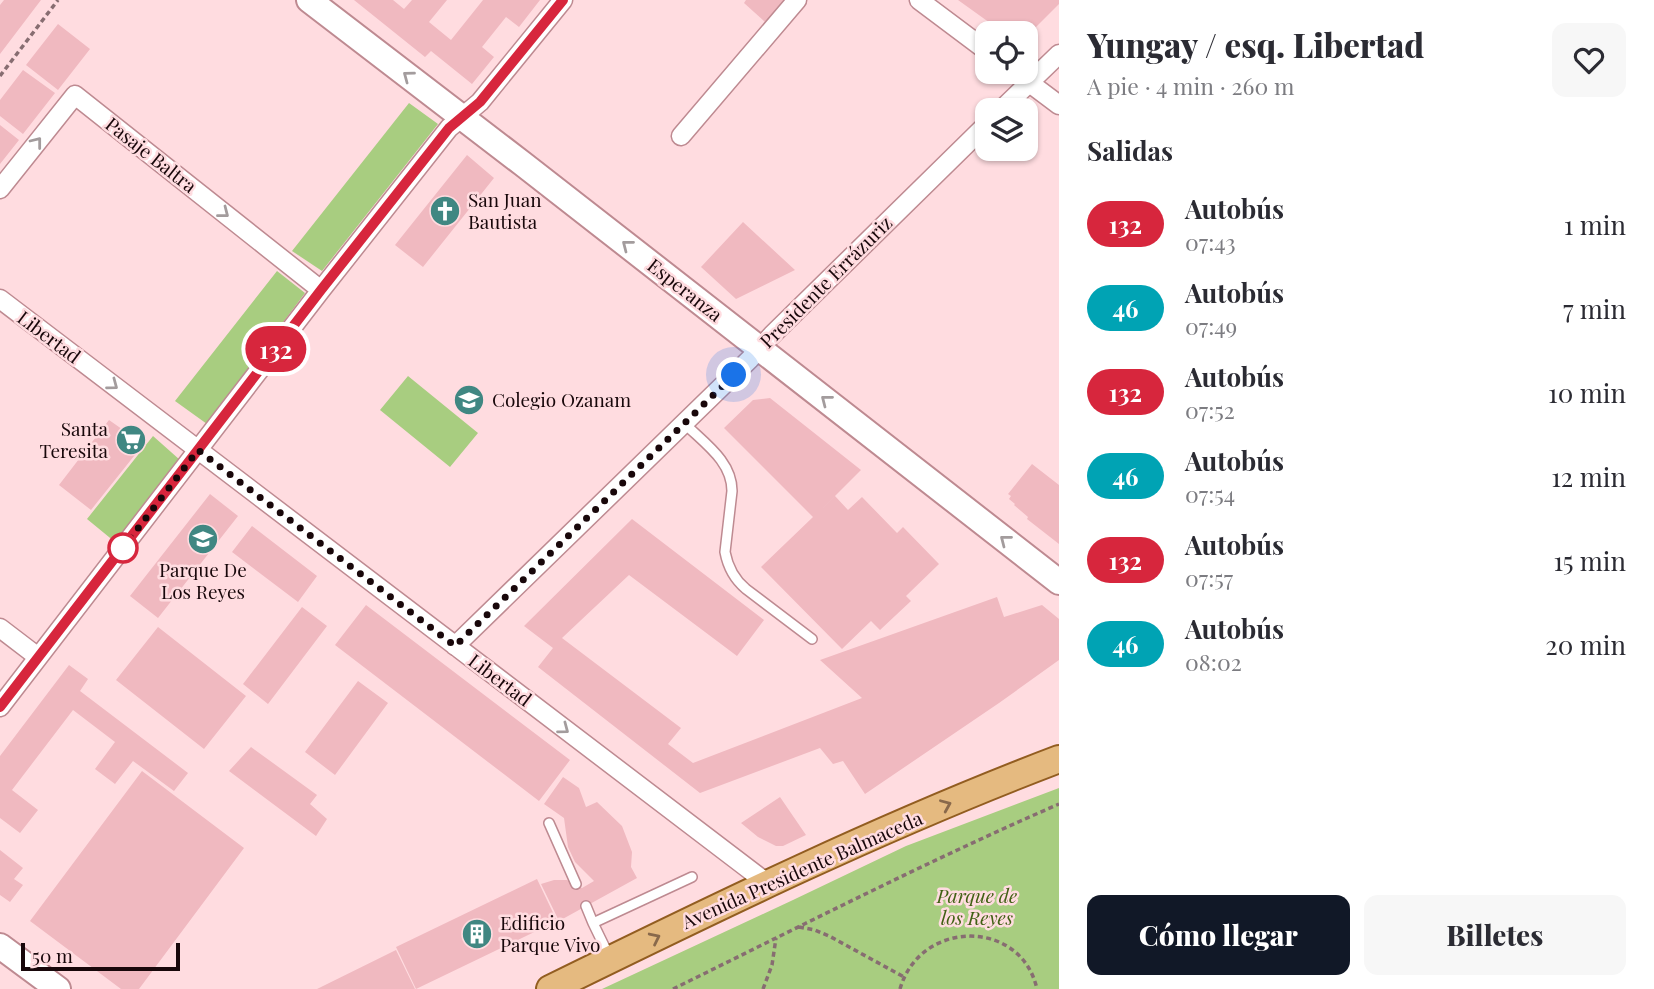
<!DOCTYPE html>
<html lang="es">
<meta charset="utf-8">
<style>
:root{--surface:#fff;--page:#f7f7f7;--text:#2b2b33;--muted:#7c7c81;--accent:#111827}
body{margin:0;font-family:"Playfair Display",serif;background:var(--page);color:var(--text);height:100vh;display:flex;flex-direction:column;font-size:26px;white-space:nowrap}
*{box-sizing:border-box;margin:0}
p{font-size:23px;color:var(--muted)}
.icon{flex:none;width:38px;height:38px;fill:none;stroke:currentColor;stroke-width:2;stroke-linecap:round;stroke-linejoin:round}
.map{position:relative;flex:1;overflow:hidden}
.panel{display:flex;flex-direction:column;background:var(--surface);width:595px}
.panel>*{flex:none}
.badge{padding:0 14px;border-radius:23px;font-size:24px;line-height:46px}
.buttons{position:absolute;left:975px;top:21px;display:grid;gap:14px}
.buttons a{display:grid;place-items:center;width:63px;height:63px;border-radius:14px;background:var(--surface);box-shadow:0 2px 5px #0004;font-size:35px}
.scale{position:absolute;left:21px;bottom:18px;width:159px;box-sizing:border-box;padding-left:7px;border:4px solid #18070a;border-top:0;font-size:19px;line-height:24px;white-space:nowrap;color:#18070a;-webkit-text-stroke:5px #ffdce0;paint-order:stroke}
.you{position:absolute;width:35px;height:35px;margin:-18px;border:5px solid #fff;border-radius:50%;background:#1a73e8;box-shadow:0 0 0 10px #1a73e833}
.map>.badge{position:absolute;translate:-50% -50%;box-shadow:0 0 0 4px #fff}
h2{padding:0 28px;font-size:26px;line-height:63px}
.round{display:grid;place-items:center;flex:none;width:74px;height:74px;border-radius:14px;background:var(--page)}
.headline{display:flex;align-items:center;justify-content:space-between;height:119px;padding:0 28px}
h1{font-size:33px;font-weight:800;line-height:52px}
.button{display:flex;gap:14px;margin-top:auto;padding:14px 28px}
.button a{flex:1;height:80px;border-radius:14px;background:var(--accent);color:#fff;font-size:28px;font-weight:800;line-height:80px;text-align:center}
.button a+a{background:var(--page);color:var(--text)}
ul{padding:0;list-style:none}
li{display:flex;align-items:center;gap:21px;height:84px;padding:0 28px}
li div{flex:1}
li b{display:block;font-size:26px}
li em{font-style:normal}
li .badge{min-width:77px;font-weight:700;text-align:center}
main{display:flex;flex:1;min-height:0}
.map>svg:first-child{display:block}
.green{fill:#a8cd80}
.building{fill:#f0b9c0}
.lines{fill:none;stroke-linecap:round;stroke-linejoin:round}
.lane-casing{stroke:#be8a91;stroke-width:12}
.street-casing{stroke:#be8a91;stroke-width:21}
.secondary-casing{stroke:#be8a91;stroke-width:28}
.primary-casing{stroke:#925d20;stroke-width:30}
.path{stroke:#876d71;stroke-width:3.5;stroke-dasharray:5 3.5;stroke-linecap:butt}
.lane{stroke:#fff;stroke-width:9}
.street{stroke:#fff;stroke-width:18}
.secondary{stroke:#fff;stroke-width:24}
.primary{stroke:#e5ba80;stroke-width:26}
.oneway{stroke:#a39c9d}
.oneway2{stroke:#89694b}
.line-casing{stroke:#fff;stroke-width:16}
.line{stroke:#d7263d;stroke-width:10}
.walk{stroke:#18070a;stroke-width:7;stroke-dasharray:0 12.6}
.stop-dot{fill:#fff;stroke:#d7263d;stroke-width:3.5}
.labels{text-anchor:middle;stroke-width:5;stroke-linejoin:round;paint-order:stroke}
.street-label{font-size:19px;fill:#18070a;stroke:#ffdce0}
.poi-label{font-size:19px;fill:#18070a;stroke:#ffdce0;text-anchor:start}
.park-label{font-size:19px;font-style:italic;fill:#416014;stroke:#ffdce0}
</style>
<main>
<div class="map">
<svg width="1059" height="989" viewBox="0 0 1059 989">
<rect width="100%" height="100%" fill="#ffdce0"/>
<!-- green -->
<path class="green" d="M409,103l29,21 -116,147 -30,-20z
M277,271l28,22 -98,131 -32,-23z
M408,376l70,57 -28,34 -70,-57z
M153,436l27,24 -65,82 -28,-23z
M1059,788v201h-457l191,-89 113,-54z"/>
<!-- building -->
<path class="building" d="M4,0h37l-41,54v-49z
M354,0h39l11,9 8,-9h35l-18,22 22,18 32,-40h57l-21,27 -13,-10 -24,30 12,10 -22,27 -41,-33 -6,6z
M746,0h38l-19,22 -21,-19z
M958,0h101v4l-33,33v-4h-22z
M58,24l32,25 -32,41 -32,-25z
M23,70l32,23 -32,41 -23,-18v-16z
M0,125l19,15 -19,24z
M467,155l27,23 -71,89 -28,-22z
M743,222l52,48 -59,29 -35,-32z
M770,398l91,72 -39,39 13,-13 13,14 14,-13 35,36 6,-6 36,37 -33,32 5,5 -31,29 -9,-9 -29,28 -81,-82 52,-50 -89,-89 29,-28z
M109,420l20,14 9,17 -47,59 -32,-25z
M1032,464l27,21v59l-32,-25 1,-2 -14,-12 1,-1 -6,-5 2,-3 -3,-2z
M210,494l28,22 -80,102 -28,-22z
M632,519l132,101 -27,36 -108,-81 -67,63 119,90 -13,16 25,19 169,-65 -42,-38 177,-63 7,20 38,-12 17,14v41l-60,43 -134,91 -22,-33 -10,3 -13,-16 -120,45 -162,-126 15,-19 -29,-22z
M252,526l65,50 -19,26 -66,-50z
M366,605l204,155 -31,41 -204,-156z
M302,607l25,19 -59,78 -25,-20z
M158,627l88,69 -42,53 -88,-69z
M69,665l19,14 -8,12 108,82 -14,18 -41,-30 -18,23 -20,-15 20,-27 -42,-32 -61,80 26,20 -18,23 -20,-15v-62z
M358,681l30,22 -53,72 -30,-23z
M251,747l66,48 -7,9 17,15 -11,17 -87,-65z
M142,771l102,77 -105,141h-18l-91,-68z
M563,777l16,11 7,19 11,-5 25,24 10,26 -1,15 6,11 -78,43 -18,-37 13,-4h13l15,8 12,-7 -19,-19 -7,-15 -4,-29 -20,-14z
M780,797l26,38 -23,11h-7l-18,-9 -17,-14z
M0,850l23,18 -9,11 9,6 -13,17 -10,-7z
M537,879l20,42 -141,68 -20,-42z
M396,950l19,39h-98z"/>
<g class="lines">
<!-- lane casing -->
<g class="lane-casing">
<path id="lane" d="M684,423c20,20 48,38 48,68l-7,61c3,16 9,27 21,37l66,50
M549,823l27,61
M586,906l7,17
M610,958l-17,-35 99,-46"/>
</g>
<!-- street casing -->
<g class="street-casing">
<path id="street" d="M919,0l68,51
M1015,72l44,33
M1001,110l58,-56
M681,136l116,-136
M0,189l75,-94 246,195
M0,299l767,584
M0,628l38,29
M455,646l295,-287 22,-24 215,-211
M0,707l321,-417 128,-162 31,-26 83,-102"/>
</g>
<!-- secondary casing -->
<g class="secondary-casing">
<path id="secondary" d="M309,0l214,164 536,418
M0,946l58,43"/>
</g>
<!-- primary casing -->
<g class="primary-casing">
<path id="primary" d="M550,989c167,-82 335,-164 509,-230"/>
</g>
<!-- path -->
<path class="path" d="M0,76l58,-76
M799,927l16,3 16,7 73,40
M673,989c128,-63 255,-128 386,-185
M763,989l9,-24 4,-27
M900,989c20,-70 121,-71 137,0"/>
<!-- lane -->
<use href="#lane" class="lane"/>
<!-- street -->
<use href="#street" class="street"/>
<!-- secondary -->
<use href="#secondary" class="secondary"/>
<!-- primary -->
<use href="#primary" class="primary"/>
</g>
<!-- one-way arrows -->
<defs><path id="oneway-chevron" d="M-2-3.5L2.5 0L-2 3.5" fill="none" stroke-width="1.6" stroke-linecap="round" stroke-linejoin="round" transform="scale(1.75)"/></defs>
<g class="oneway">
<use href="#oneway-chevron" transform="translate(408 76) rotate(-143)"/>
<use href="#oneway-chevron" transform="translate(37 142) rotate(-52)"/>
<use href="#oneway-chevron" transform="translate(224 213) rotate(38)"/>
<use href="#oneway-chevron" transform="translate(627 245) rotate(-142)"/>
<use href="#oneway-chevron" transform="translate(113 385) rotate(37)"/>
<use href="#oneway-chevron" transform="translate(826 400) rotate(-142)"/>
<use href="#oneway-chevron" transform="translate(1005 540) rotate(-142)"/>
<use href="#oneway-chevron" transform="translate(564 729) rotate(37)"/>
</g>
<g class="oneway2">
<use href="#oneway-chevron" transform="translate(946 805) rotate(-23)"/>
<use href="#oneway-chevron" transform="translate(655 938) rotate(-26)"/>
</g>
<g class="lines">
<!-- line casing -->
<g class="line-casing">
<path id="line" d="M0,707l321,-417 128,-162 31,-26 83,-102"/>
</g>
<!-- line -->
<use href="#line" class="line"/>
<!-- walk -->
<path class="walk" d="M123,548l75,-98 257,196 279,-271"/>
</g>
<!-- icons -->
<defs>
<g id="church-disc" transform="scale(1.575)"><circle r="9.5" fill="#408782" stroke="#ffdce0"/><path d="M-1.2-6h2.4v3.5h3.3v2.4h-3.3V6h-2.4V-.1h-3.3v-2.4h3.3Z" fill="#fff"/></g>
<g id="school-disc" transform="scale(1.575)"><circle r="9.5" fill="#408782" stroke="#ffdce0"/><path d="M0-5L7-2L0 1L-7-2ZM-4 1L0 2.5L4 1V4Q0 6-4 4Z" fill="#fff"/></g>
<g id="supermarket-disc" transform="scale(1.575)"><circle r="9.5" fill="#408782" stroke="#ffdce0"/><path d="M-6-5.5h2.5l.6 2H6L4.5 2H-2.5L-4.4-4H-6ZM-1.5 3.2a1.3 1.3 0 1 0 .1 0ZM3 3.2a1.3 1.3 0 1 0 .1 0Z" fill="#fff"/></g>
<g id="building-disc" transform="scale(1.575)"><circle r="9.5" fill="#408782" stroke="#ffdce0"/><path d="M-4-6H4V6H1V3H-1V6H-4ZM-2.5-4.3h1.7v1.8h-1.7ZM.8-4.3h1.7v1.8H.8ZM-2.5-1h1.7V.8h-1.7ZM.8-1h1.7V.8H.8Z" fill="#fff"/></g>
</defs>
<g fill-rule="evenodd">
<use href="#church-disc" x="445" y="211"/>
<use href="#school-disc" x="469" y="400"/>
<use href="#supermarket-disc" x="131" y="440"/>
<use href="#school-disc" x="203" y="539"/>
<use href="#building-disc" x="477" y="934"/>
</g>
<!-- markers -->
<circle class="stop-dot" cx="123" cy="548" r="14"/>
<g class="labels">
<!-- street labels -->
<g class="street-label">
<text transform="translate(151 155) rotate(38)" y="7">Pasaje Baltra</text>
<text transform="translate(826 282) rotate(-45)" y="7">Presidente Errázuriz</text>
<text transform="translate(685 290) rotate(38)" y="7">Esperanza</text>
<text transform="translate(49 337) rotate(37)" y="7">Libertad</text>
<text transform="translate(500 680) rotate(37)" y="7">Libertad</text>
<text transform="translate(802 870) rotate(-24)" y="7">Avenida Presidente Balmaceda</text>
</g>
<!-- poi labels -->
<g class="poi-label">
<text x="468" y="207">San Juan<tspan x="468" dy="22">Bautista</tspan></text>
<text x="492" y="407">Colegio Ozanam</text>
<text x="108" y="436" text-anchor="end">Santa<tspan x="108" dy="22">Teresita</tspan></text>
<text x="203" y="577" text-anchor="middle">Parque De<tspan x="203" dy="22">Los Reyes</tspan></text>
<text x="500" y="930">Edificio<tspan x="500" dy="22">Parque Vivo</tspan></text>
</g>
<!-- park labels -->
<g class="park-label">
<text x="977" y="903">Parque de<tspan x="977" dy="22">los Reyes</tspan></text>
</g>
</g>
</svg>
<div class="buttons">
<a><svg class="icon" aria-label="locate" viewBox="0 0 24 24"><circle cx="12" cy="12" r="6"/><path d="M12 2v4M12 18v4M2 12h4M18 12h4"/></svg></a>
<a><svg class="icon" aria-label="layers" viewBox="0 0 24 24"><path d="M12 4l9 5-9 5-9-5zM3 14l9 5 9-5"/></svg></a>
</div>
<div class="scale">50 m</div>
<div class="you" style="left:734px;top:375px"></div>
<b class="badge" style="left:276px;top:349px;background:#d7263d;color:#fff">132</b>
</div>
<section class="panel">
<div class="headline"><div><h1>Yungay / esq. Libertad</h1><p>A pie · 4 min · 260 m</p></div><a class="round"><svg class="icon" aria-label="heart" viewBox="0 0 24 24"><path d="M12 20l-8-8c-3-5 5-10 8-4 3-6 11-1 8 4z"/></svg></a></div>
<h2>Salidas</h2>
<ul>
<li><span class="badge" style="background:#d7263d;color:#fff">132</span><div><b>Autobús</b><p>07:43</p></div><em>1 min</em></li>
<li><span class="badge" style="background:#00a3b4;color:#fff">46</span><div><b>Autobús</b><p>07:49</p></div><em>7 min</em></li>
<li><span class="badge" style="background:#d7263d;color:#fff">132</span><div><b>Autobús</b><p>07:52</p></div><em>10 min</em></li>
<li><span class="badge" style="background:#00a3b4;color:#fff">46</span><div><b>Autobús</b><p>07:54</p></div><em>12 min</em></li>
<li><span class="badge" style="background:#d7263d;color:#fff">132</span><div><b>Autobús</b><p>07:57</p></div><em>15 min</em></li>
<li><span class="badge" style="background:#00a3b4;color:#fff">46</span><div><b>Autobús</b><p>08:02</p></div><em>20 min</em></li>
</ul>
<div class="button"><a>Cómo llegar</a><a>Billetes</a></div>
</section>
</main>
